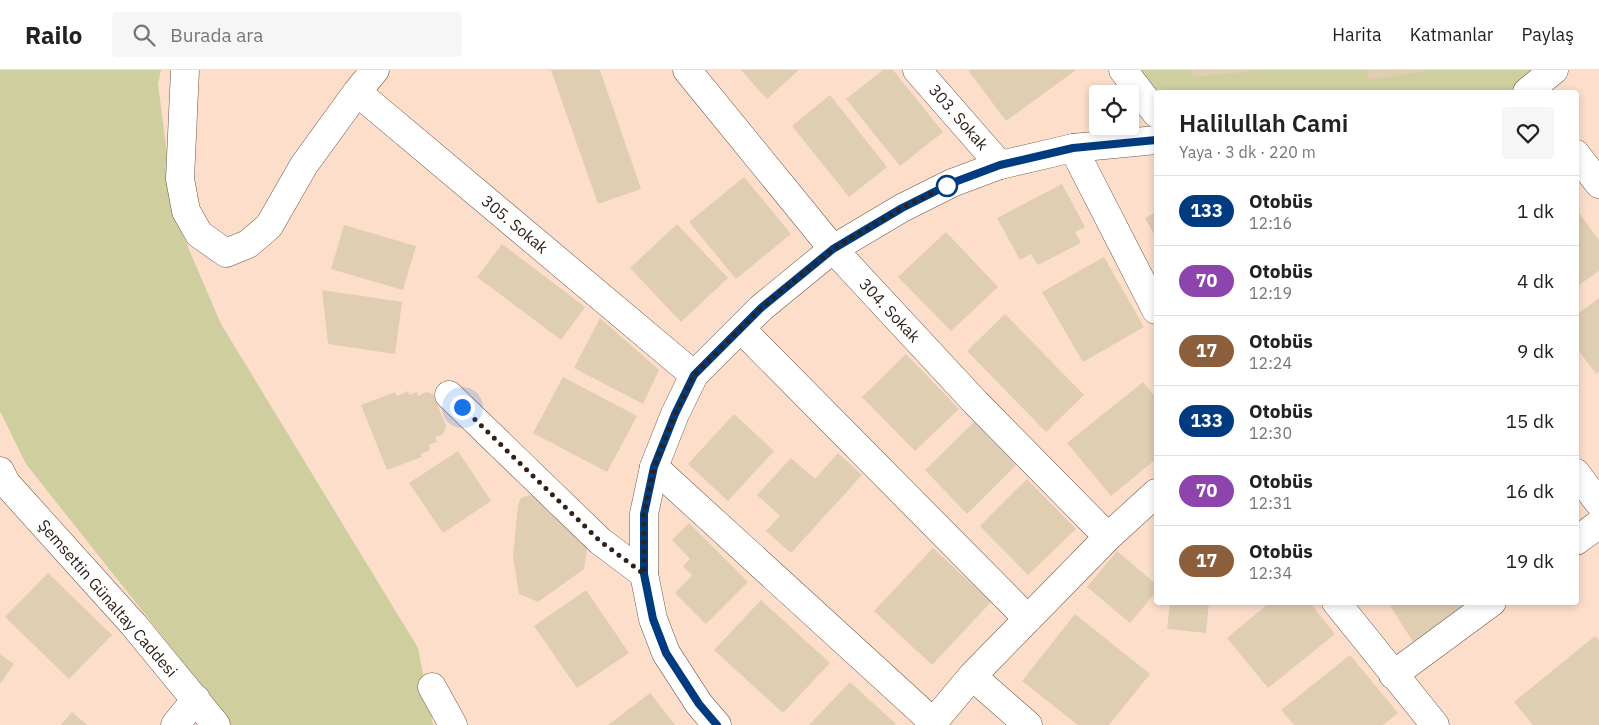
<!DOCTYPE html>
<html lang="tr">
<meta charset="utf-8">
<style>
:root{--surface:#fff;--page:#f6f6f6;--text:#222;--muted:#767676;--line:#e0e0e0}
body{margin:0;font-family:"IBM Plex Sans",sans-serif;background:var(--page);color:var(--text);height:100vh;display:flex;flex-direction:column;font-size:19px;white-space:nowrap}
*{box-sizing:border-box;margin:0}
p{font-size:16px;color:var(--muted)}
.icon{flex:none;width:28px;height:28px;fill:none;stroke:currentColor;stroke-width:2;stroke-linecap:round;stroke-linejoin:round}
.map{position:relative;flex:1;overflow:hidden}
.panel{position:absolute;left:1154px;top:20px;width:425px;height:515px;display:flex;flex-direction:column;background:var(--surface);border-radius:5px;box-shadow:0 2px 8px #0003}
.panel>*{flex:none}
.badge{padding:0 10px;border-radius:16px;font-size:18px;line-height:32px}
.controls{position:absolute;left:1089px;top:15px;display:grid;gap:10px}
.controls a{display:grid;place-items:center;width:50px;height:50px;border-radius:5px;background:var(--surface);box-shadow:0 2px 8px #0003;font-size:25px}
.you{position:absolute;width:25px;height:25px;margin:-12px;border:4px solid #fff;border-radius:50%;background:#1a73e8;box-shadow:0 0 0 8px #1a73e833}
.map>.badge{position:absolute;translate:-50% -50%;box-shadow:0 0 0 2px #fff}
.round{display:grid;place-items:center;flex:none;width:52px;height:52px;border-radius:5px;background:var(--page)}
.overview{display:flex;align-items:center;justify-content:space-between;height:85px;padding:0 25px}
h1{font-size:24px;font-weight:600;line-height:38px}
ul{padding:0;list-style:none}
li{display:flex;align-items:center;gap:15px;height:70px;padding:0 25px;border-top:1px solid var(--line)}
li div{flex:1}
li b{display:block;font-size:19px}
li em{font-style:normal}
li .badge{min-width:55px;font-weight:700;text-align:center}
header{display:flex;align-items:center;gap:30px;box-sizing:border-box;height:70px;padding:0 25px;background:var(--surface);border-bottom:1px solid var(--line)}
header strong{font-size:24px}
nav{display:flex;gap:28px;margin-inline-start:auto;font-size:18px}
.search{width:350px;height:45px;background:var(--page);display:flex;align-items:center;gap:12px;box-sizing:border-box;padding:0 18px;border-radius:5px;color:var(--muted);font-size:19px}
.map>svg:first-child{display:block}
.green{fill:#cece9f}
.building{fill:#e0ceb2}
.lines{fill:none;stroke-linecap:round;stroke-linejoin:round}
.street-casing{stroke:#705546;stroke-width:29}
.secondary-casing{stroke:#705546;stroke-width:29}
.street{stroke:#fff;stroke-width:28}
.secondary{stroke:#fff;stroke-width:28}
.line-casing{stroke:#fff;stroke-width:11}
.line{stroke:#003b80;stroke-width:8}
.walk{stroke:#2e221b;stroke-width:5;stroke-dasharray:0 9}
.stop-dot{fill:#fff;stroke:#003b80;stroke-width:2.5}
.labels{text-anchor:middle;stroke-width:4.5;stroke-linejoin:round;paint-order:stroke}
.street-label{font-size:16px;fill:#2e221b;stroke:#fff}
</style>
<header>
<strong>Railo</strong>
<div class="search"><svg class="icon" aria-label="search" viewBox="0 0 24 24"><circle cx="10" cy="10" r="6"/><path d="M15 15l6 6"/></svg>Burada ara</div>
<nav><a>Harita</a><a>Katmanlar</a><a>Paylaş</a></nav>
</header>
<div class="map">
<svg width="1599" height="655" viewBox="0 0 1599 655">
<rect width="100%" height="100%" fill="#fddecb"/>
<!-- green -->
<path class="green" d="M0,0h161l-3,14 17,133 46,107 197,324 15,77h-202l-29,-39 -176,-222 -26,-53z
M1123,0h431l-27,22h-371z"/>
<!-- building -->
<path class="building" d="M551,0h49l41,119 -43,15z
M741,0h58l-32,29z
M883,0h10l50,62 -43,34 -54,-67z
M968,0h108l-70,51z
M1192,0h61v1l-60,6z
M1367,0h57v1l-56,9z
M830,25l57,72 -38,30 -57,-71z
M744,107l47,57 -55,45 -47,-57z
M1062,114l23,43 -10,5 6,11 -43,22 -7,-11 -11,6 -23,-42z
M1576,139l23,31v31l-23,16z
M1156,142v26l-11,-20z
M677,154l51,54 -47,44 -51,-54z
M344,155l72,21 -13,44 -72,-21z
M946,162l52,55 -47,44 -53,-54z
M502,174l83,63 -24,33 -84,-63z
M1104,187l40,70 -61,35 -41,-70z
M322,220l80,12 -7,52 -67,-10z
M1599,228v74l-3,2 -20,-27v-32z
M1005,244l79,81 -38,37 -79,-81z
M600,248l59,52 -16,34 -69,-36z
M906,284l53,55 -44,42 -53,-54z
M563,307l74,39 -30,56 -74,-39z
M1143,312l13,16v61l-45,37 -44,-53z
M408,321l1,4 8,-3 1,4 8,-4 7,2 13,32 -3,8 -8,3 2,5 -8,3 1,5 -9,4 1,3 -35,13 -26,-65 34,-13 2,4z
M734,344l40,37 -46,50 -40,-37z
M974,352l42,43 -49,49 -42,-44z
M458,381l33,50 -48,32 -34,-50z
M838,383l24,22 -71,78 -25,-22 14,-15 -23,-21 34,-37 24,21z
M1027,409l49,50 -48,46 -48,-49z
M529,425l12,4 41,38 5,13 -3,19 -46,33 -19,-8 -6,-38 5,-51 3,-7z
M689,453l59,59 -42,42 -31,-31 17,-18 -9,-9 7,-7 -18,-19z
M933,478l58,54 -59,63 -58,-54z
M1117,481l39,33v8l-26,31 -43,-36z
M48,503l64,62 -43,44 -64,-62z
M586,520l43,63 -52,35 -43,-62z
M761,530l69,63 -47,50 -69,-63z
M1170,532h39l-3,31 -39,-4z
M1270,532h39l26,32 -67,54 -41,-50z
M1388,532h86l-61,40z
M1075,544l75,60 -41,51h-31l-56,-44z
M1595,566l4,4v85h-66l-19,-23z
M0,584l14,10 -14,20z
M1350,585l48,58 -15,12h-89l-13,-15z
M850,612l46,42 -2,1h-85z
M650,623l25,32h-67z
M72,642l15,13h-26z"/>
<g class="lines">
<!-- street casing -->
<g class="street-casing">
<path id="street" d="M185,0l-5,109 6,32 13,23 27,19 22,-9 21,-18 35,-61 53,-73
M375,0l-18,22 337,283
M687,0l146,179 143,154 132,134
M917,0l83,95
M1123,0l33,43
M1073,78l83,162
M741,259l287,290
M449,325l151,146 44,33
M654,397l279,255
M1576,403l23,30
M1576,471l23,-17
M1336,532l99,123
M1393,605l99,-73
M972,606l56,49
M432,617l21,38
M175,655l21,-26
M931,655l41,-49 136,-139 48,-44"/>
</g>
<!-- secondary casing -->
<g class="secondary-casing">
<path id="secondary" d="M1527,22l27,-22
M1576,84l23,30
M0,401l6,12 127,141 83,101
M717,655l-18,-21 -33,-51 -13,-34 -9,-45v-60l10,-47 21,-53 19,-39 67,-67 72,-59 69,-41 50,-25 48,-18 73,-17 83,-8"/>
</g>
<!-- street -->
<use href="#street" class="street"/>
<!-- secondary -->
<use href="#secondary" class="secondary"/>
</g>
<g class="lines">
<!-- line casing -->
<g class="line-casing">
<path id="line" d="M717,655l-18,-21 -33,-51 -13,-34 -9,-45v-60l10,-47 21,-53 19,-39 67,-67 72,-59 69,-41 50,-25 48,-18 73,-17 83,-8"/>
</g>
<!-- line -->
<use href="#line" class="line"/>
<!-- walk -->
<path class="walk" d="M462,337l138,134 44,33v-60l10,-47 21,-53 19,-39 67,-67 72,-59 69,-41 50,-25 -5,3"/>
</g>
<!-- markers -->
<circle class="stop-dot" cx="947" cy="116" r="10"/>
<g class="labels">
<!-- street labels -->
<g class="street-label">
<text transform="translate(959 47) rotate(49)" y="6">303. Sokak</text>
<text transform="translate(515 154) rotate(40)" y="6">305. Sokak</text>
<text transform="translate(890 240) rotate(47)" y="6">304. Sokak</text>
<text transform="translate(108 528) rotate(49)" y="6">Şemsettin Günaltay Caddesi</text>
</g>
</g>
</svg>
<div class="controls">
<a><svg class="icon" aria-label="locate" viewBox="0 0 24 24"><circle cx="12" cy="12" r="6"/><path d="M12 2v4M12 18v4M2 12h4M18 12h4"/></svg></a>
</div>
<div class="you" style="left:462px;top:337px"></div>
<section class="panel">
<div class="overview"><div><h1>Halilullah Cami</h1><p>Yaya · 3 dk · 220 m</p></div><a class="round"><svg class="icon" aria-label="heart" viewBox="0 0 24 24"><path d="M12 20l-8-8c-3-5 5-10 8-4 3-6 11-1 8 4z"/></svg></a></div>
<ul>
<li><span class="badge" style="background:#003b80;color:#fff">133</span><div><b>Otobüs</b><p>12:16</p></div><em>1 dk</em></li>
<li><span class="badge" style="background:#8e44ad;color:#fff">70</span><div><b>Otobüs</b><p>12:19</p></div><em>4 dk</em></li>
<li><span class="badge" style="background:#8b5e3c;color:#fff">17</span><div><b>Otobüs</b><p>12:24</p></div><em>9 dk</em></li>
<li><span class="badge" style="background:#003b80;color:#fff">133</span><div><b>Otobüs</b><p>12:30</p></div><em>15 dk</em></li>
<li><span class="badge" style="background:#8e44ad;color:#fff">70</span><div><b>Otobüs</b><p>12:31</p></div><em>16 dk</em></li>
<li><span class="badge" style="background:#8b5e3c;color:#fff">17</span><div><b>Otobüs</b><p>12:34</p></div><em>19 dk</em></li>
</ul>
</section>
</div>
